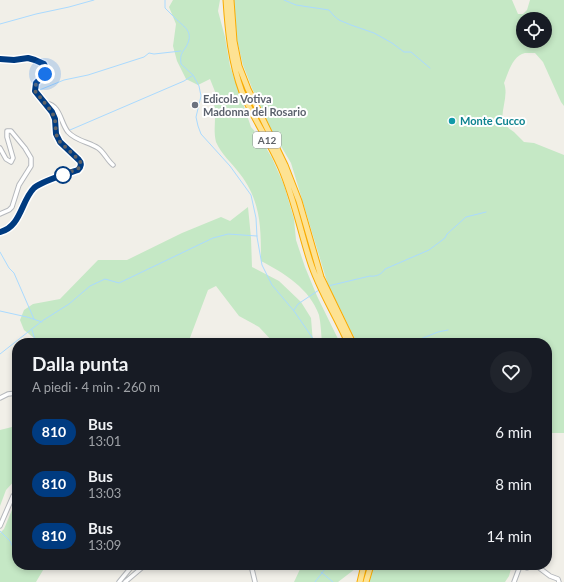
<!DOCTYPE html>
<html lang="it">
<meta charset="utf-8">
<style>
:root{--surface:#171b24;--page:#20242c;--text:#f1f3f6;--muted:#9ea1a6}
body{margin:0;font-family:Lato,sans-serif;background:var(--page);color:var(--text);height:100vh;display:flex;flex-direction:column;font-size:15px;white-space:nowrap}
*{box-sizing:border-box;margin:0}
p{font-size:13px;color:var(--muted)}
.icon{flex:none;width:22px;height:22px;fill:none;stroke:currentColor;stroke-width:2;stroke-linecap:round;stroke-linejoin:round}
.map{position:relative;flex:1;overflow:hidden}
.sheet{position:absolute;left:12px;top:338px;width:540px;height:232px;display:flex;flex-direction:column;background:var(--surface);border-radius:16px;box-shadow:0 2px 6px #0003}
.sheet>*{flex:none}
.badge{padding:0 8px;border-radius:13px;font-size:14px;line-height:26px}
.controls{position:absolute;left:516px;top:12px;display:grid;gap:8px}
.controls a{display:grid;place-items:center;width:36px;height:36px;border-radius:50%;background:var(--surface);box-shadow:0 2px 6px #0003;font-size:20px}
.you{position:absolute;width:20px;height:20px;margin:-10px;border:3px solid #fff;border-radius:50%;background:#1a73e8;box-shadow:0 0 0 6px #1a73e833}
.map>.badge{position:absolute;translate:-50% -50%;box-shadow:0 0 0 2px #fff}
.round{display:grid;place-items:center;flex:none;width:42px;height:42px;border-radius:21px;background:var(--page)}
.overview{display:flex;align-items:center;justify-content:space-between;height:68px;padding:0 20px}
h1{font-size:19px;font-weight:700;line-height:30px}
ul{padding:0;list-style:none}
li{display:flex;align-items:center;gap:12px;height:52px;padding:0 20px}
li div{flex:1}
li b{display:block;font-size:15px}
li em{font-style:normal}
li .badge{min-width:44px;font-weight:700;text-align:center}
.map>svg:first-child{display:block}
.green{fill:#c5e8c5;fill-rule:evenodd}
.lines{fill:none;stroke-linecap:round;stroke-linejoin:round}
.stream{stroke:#aadaff;stroke-width:1}
.minor-casing{stroke:#b5b8bc;stroke-width:5.5}
.highway-casing{stroke:#f9ab00;stroke-width:7}
.minor{stroke:#fff;stroke-width:3.5}
.highway{stroke:#fde293;stroke-width:5}
.line-casing{stroke:#fff;stroke-width:9}
.line{stroke:#003b80;stroke-width:6}
.walk{stroke:#5f6368;stroke-width:4;stroke-dasharray:0 7.2}
.worship-dot{fill:#6b7280;stroke:#fff;stroke-width:1.5}
.culture-dot{fill:#0f9aa8;stroke:#fff;stroke-width:1.5}
.stop-dot{fill:#fff;stroke:#003b80;stroke-width:2}
.labels{text-anchor:middle;stroke-width:4;stroke-linejoin:round;paint-order:stroke}
.shield{fill:#fff;stroke:#8f9295;stroke-width:1}
.shield-label{font-size:10px;font-weight:bold;fill:#5f6368}
.worship-label{font-size:11px;font-weight:bold;fill:#5b616d;stroke:#fff;text-anchor:start}
.culture-label{font-size:11px;font-weight:bold;fill:#0d838f;stroke:#fff;text-anchor:start}
</style>
<div class="map">
<svg width="564" height="582" viewBox="0 0 564 582">
<rect width="100%" height="100%" fill="#f1efe8"/>
<!-- green -->
<path class="green" d="M173,0h47l-2,11 7,26 5,29 21,61 8,9 13,22 12,27 10,34 2,21 9,27 12,29 23,47h-18c-1,-9 -1,-19 -3,-28 -9,-26 -35,-42 -58,-54 0,-33 0,-60 -21,-87 -8,-11 -19,-20 -24,-32 -3,-12 0,-23 -1,-34 -1,-4 -3,-8 -5,-11l6,-3 -6,-15 -12,6 -12,-6 -9,-18 -4,-15 3,-22 -7,-17z
M234,0h278l6,14h5l4,-4 3,-10h34v106l-3,-4 -18,-40 -8,-9c-3,0 -7,0 -10,0 -12,2 -17,20 -21,30 5,14 -4,27 -1,41l11,8 10,10 10,1 30,12v278h-13l-4,5v-95h-190l-29,-58 -37,-122 -22,-37 -17,-38 -9,-23 -6,-25zM523,19h22v22h-22z
M248,207l3,31 1,29 27,14 22,21 10,16 2,25h-39l-15,-16 -20,-11 -23,-30 -8,4 -20,53h-152l-2,-5 -10,-8 -4,-10 4,-10 9,-6 27,-5 38,-39h29l55,-27 39,-16 9,4z
M12,427l5,3v48l-11,12 -6,16v-76z
M17,498v67h29l-10,17h-36v-49l4,-4z
M302,565h53v4l-17,13h-44z
M372,565h140l-3,11 -4,6h-137z"/>
<g class="lines">
<!-- stream -->
<path class="stream" d="M165,0v8c4,4 8,8 12,12 9,8 17,13 9,27 -5,7 -6,8 -5,17l12,11 6,11 2,10 -5,21 2,9 3,8 29,32 21,29 5,23 1,19 5,28 10,20 22,26 22,32
M284,0l12,5 33,5 5,6 5,4 12,5 23,8 18,10 12,9h7l19,16
M0,24l36,-10 33,-7 25,-7
M37,91l27,-11 24,-5 56,-18 5,-4 5,1 27,-3
M70,130l114,-49 8,-5
M0,252l9,16 5,5 20,46
M328,286l42,-10c6,1 12,-2 15,-7l44,-19 16,-12 2,-4 19,-17 20,-5
M294,310l4,-6 21,-14
M0,311l27,6 15,5
M32,330l4,13
M397,343l14,-4 7,1 20,-8 10,-2
M0,354l42,-33 27,-17 21,-18 15,-7 14,4 94,-45 15,-4 29,2
M0,531l10,10 7,15
M321,572l12,10
M315,582l13,-17"/>
<!-- minor casing -->
<g class="minor-casing">
<path id="minor" d="M0,59l14,2 14,-3 7,2 9,4 1,2v7l-9,10 -1,8c4,8 13,13 17,22 5,9 2,21 9,29 6,7 19,14 20,23 -5,10 -37,14 -47,23 -14,13 -13,39 -34,44
M46,103c15,3 14,19 22,29 8,9 21,10 30,16 6,4 9,12 15,17
M0,148l6,11 5,3 2,-4 -6,-21v-6h4l14,17 6,10v8l-12,19 -7,22 -3,3 -9,4
M0,398l8,-4 9,-1
M0,526l13,-30 4,-5
M251,565l4,17
M518,565l9,3 6,-2 5,1 12,9 8,3 1,3
M119,582l14,-17
M125,582l19,-16
M514,582l6,-16"/>
</g>
<!-- highway casing -->
<g class="highway-casing">
<path id="highway" d="M226,0c2,31 5,62 16,92 11,26 28,50 39,76 13,30 19,62 29,93 9,29 26,54 38,82
M231,0l3,41 5,25 9,23 37,76 14,36 22,76 32,66
M360,582l4,-17
M366,582l5,-17"/>
</g>
<!-- minor -->
<use href="#minor" class="minor"/>
<!-- highway -->
<use href="#highway" class="highway"/>
</g>
<g class="lines">
<!-- line casing -->
<g class="line-casing">
<path id="line" d="M0,59l14,1 14,-2 7,2 9,4 1,2v8l-9,9 -1,8 17,21 3,7 1,15 4,8 19,18c3,3 2,7 -1,10 -12,4 -36,11 -44,18 -13,13 -13,39 -34,44"/>
</g>
<!-- line -->
<use href="#line" class="line"/>
<!-- walk -->
<path class="walk" d="M45,74l-9,9 -1,8 17,21 3,7 1,15 4,8 19,18 2,3 -2,5 -16,7"/>
</g>
<!-- markers -->
<circle class="worship-dot" cx="195" cy="105" r="4"/>
<circle class="culture-dot" cx="452" cy="121" r="4"/>
<circle class="stop-dot" cx="63" cy="175" r="8"/>
<g class="labels">
<!-- shield labels -->
<rect class="shield" x="253" y="132" width="28" height="16" rx="3"/>
<g class="shield-label">
<text x="267" y="144">A12</text>
</g>
<!-- worship labels -->
<g class="worship-label">
<text x="203" y="103">Edicola Votiva<tspan x="203" dy="13">Madonna del Rosario</tspan></text>
</g>
<!-- culture labels -->
<g class="culture-label">
<text x="460" y="125">Monte Cucco</text>
</g>
</g>
</svg>
<div class="controls">
<a><svg class="icon" aria-label="locate" viewBox="0 0 24 24"><circle cx="12" cy="12" r="6"/><path d="M12 2v4M12 18v4M2 12h4M18 12h4"/></svg></a>
</div>
<div class="you" style="left:45px;top:74px"></div>
<section class="sheet">
<div class="overview"><div><h1>Dalla punta</h1><p>A piedi · 4 min · 260 m</p></div><a class="round"><svg class="icon" aria-label="heart" viewBox="0 0 24 24"><path d="M12 20l-8-8c-3-5 5-10 8-4 3-6 11-1 8 4z"/></svg></a></div>
<ul>
<li><span class="badge" style="background:#003b80;color:#fff">810</span><div><b>Bus</b><p>13:01</p></div><em>6 min</em></li>
<li><span class="badge" style="background:#003b80;color:#fff">810</span><div><b>Bus</b><p>13:03</p></div><em>8 min</em></li>
<li><span class="badge" style="background:#003b80;color:#fff">810</span><div><b>Bus</b><p>13:09</p></div><em>14 min</em></li>
</ul>
</section>
</div>
